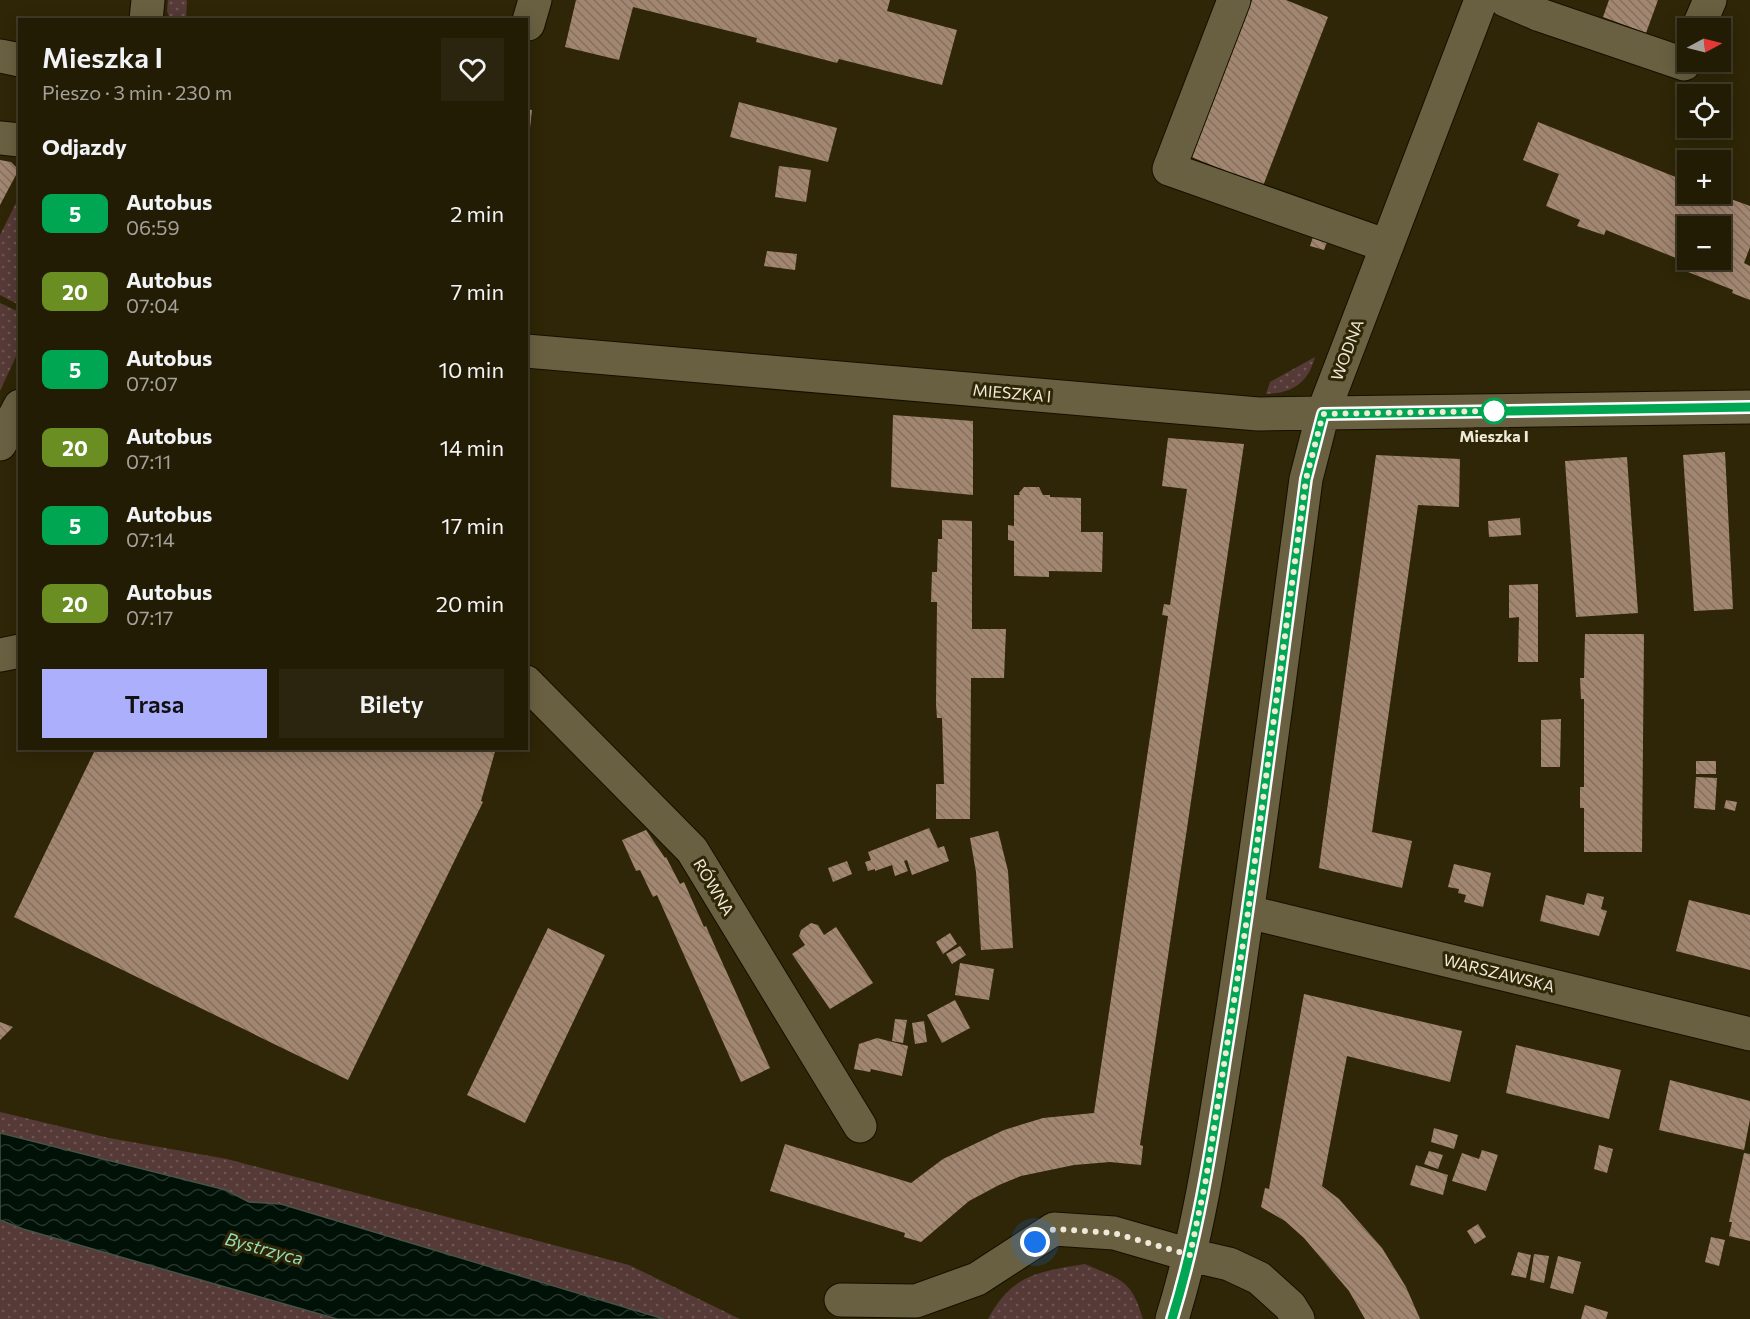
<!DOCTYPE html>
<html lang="pl">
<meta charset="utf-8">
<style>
:root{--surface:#231c05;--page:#2b250f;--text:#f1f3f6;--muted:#a3a19a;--line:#403a27;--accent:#acaffb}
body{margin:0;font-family:Commissioner,sans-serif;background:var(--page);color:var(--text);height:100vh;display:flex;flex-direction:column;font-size:22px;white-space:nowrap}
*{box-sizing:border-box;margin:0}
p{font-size:20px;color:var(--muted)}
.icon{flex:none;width:33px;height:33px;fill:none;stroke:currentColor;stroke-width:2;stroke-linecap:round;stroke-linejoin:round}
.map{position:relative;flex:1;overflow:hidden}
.sheet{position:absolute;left:18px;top:18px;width:510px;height:732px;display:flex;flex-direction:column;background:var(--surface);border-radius:0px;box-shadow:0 3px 15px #0003,0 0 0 2px var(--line)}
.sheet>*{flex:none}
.badge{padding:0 12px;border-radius:9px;font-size:21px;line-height:39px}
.needle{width:39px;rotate:83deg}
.fabs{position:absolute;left:1677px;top:18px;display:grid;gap:12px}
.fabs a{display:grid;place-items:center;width:54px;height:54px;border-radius:0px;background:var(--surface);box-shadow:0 3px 15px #0003,0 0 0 2px var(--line);font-size:30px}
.you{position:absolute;width:30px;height:30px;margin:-15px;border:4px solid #fff;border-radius:50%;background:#1a73e8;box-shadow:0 0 0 9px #1a73e833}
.map>.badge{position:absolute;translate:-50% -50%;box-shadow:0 0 0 3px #fff}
h2{padding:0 24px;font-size:22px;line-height:54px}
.round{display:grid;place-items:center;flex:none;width:63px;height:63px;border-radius:0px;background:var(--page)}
.headline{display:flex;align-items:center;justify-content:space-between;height:102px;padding:0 24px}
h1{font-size:28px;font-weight:600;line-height:45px}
.button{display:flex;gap:12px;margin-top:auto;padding:12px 24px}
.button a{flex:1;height:69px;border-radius:0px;background:var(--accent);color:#111;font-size:24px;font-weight:600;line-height:69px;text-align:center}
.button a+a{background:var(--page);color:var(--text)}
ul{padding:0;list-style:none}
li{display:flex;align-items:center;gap:18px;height:78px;padding:0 24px}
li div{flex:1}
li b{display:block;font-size:22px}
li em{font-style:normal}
li .badge{min-width:66px;font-weight:700;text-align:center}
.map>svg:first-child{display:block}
.grass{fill:url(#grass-dots)}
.water{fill:url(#water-waves);stroke:#485246;stroke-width:1.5}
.building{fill:url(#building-back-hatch);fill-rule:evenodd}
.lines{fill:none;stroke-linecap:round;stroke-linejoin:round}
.minor-casing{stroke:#150f00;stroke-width:35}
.minor{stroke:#696041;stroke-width:33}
.line-casing{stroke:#fff;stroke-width:14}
.line{stroke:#00a651;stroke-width:9}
.walk{stroke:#efead8;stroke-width:6;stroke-dasharray:0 10.8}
.stop-dot{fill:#fff;stroke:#00a651;stroke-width:3}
.labels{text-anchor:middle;stroke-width:6;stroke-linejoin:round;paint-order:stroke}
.street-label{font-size:16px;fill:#efead8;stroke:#2f2607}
.stop-label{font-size:16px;font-weight:bold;fill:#efead8;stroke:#2f2607}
.water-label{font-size:18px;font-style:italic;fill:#95ddb8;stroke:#2f2607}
</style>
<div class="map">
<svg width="1750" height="1319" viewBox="0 0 1750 1319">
<defs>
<pattern id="grass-dots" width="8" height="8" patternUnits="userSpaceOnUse" patternTransform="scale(1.5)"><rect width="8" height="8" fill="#553a37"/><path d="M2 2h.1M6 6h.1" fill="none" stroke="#6e5753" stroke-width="1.8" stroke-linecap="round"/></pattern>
<pattern id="water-waves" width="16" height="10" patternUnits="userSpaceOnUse" patternTransform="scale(1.5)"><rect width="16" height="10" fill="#001108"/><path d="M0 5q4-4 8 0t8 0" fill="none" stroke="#26342b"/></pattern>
<pattern id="building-back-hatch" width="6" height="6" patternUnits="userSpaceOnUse" patternTransform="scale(1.5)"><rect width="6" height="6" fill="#a38670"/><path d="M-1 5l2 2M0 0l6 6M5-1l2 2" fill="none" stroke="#837060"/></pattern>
</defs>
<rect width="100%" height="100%" fill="#2f2607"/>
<!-- grass -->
<path class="grass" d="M168,0h19l-1,19h-16l-3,-8z
M19,197v108l-19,-10v-60z
M0,303l19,9v38l-19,41z
M1315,357c-7,26 -22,36 -49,37l4,-12z
M0,1112l109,26 118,21 402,106 111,54h-740z
M1085,1264c35,16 46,14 58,55h-155c24,-45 50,-47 97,-55z"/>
<!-- water -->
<path class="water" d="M0,1133l226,57 23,12 32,2 383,115h-327l-314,-90 -23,-9z"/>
<!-- building -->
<path class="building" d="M576,0h314l-3,11 70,19 -15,55 -103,-26 -2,4 -81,-21 1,-4 -124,-31 -14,53 -54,-13z
M1252,0h34l42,17 -65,169 -74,-30 11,-27h2z
M1609,0h49l-12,33 -43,-16z
M739,102l98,26 -9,34 -98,-25z
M526,109l6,1 -2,18 -4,-1z
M1538,122l150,60v12h29l33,12v41l-6,16 6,3v34l-18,-7 1,-3 -55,-22 3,-8 -75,-30 -2,5 -27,-9 3,-6 -34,-14 13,-32 -36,-14zM1688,226h32v34h-32z
M0,160l11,2 6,6v5l-17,32z
M779,166l32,4 -5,32 -31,-5z
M1313,237l14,5 -3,8 -14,-4z
M767,251l30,3 -2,16 -31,-4z
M893,415l80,6v74l-82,-8z
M1168,438l76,6 -104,701 3,1 -2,19 -31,-3 -36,3 -53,11 -22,9 -30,16 -48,41 -17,-5 1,-4 -135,-42 15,-47 126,39 32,-24 61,-29 39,-12 51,-5 74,-497 -6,-1 2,-11 6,1 17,-116 -25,-3z
M1725,452l8,157 -39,2 -11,-156z
M1376,455l84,4 -1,48 -41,-2 -46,327 40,9 -10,47 -83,-20z
M1627,457l11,156 -62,4 -11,-156z
M1024,487h15l4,8h7v2l31,1v34h22l-1,40 -53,-1v6l-35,-1v-35l-6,-1v-15l6,1v-31h6l-1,-2z
M1520,518l1,17 -32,2 -1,-16z
M942,520l30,1v108h34l-2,49h-33l-1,141h-34v-35h8l-2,-66h-5l-1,-14 1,-102h-6l1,-30h5l1,-33h4z
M1538,584v78h-20l1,-45 -10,1v-33z
M1585,634h59l-2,218h-58v-44h-4v-21h4v-88h-3l-1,-21h4z
M1561,719l-1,48h-19v-47z
M96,748h400l-15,53 2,1 -135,278 -334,-163z
M1696,761h20v13h-20z
M1696,777l21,1 -2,32 -21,-2z
M1726,800l11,2 -2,9 -11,-3z
M929,828l9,20 6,-2 5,15 -37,14 -5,-15 -3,1 4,10 -13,5 -3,-11 -17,6v-2l-7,2 -3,-9 6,-2 -3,-8z
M646,830l19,28 1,-1 14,27 4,-2 20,45 2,-1 7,16 57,126 -29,14 -84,-187 -4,2 -13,-27 -4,1 -14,-31z
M998,831l10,40 5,77 -32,2 -5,-78 -6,-34z
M847,861l5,13 -19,8 -5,-14z
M1454,864l37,9 -8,34 -19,-5 2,-7 -8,-2 1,-4 -11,-2z
M1587,893l17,4 -3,12 6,2 -8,25 -59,-15 6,-26 38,10z
M1689,900l61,15v55l-74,-19z
M811,923l7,2 6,10 12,-8 37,56 -43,26 -38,-55 13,-9 -6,-9 2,-6z
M548,928l57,27 -80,168 -58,-28z
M950,933l7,11 -14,10 -7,-12z
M960,946l6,9 -14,9 -6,-10z
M960,963l34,6 -5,31 -34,-5z
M1304,994l158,37 -12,51 -103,-26 -25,130 17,13 43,49 24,39 14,32h-55l-16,-28 -45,-53 -19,-17 -24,-14 4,-19 4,1z
M955,1000l15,28 -28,15 -15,-28z
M895,1019l12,1 -4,23 -11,-2z
M924,1021l3,21 -12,2 -3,-21z
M0,1022l13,5 -13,13z
M877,1038l31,8 -6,30 -31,-7 -1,3 -16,-3 5,-25z
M1516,1045l105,25 -12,49 -103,-26z
M1670,1080l80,21v18l-6,31 -85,-20z
M1434,1128l24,7 -4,14 -23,-7z
M1599,1145l14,4 -6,24 -13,-4z
M1482,1150l16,5 -12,36 -34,-10 10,-28 17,6z
M1429,1151l14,4 -5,14 -14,-5z
M1744,1153l6,1v87l-21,-5 3,-14h-3z
M1416,1165l32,10 -5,20 -33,-10z
M1478,1224l8,13 -11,7 -8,-13z
M1711,1237l14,3 -6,26 -14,-4z
M1518,1252l13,3 -5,23 -15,-3z
M1534,1254l15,2 -5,27 -14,-3z
M1558,1256l23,6 -8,32 -23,-6z
M1585,1305l23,7 -2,7h-25z"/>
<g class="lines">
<!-- minor casing -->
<g class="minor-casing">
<path id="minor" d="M1234,0l-65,169 218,77
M1505,0l35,15 144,49 4,-9
M146,20l2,-20
M528,24l7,-24
M1698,28l12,-28
M0,56l20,4
M0,138l20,2
M526,351l732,63 492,-7
M0,444l20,-38
M0,655l20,-4
M526,682l166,168 168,276
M1248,912l502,122
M841,1300l75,1 61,-22 77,-50 60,4 76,22 39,9 30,14 31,28 8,13
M1172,1319c30,-97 43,-198 59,-297 28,-181 51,-362 75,-543l17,-66 158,-413"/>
</g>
<!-- minor -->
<use href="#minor" class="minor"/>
</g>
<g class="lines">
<!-- line casing -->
<g class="line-casing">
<path id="line" d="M1172,1319c30,-97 43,-198 59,-297 28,-181 51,-362 75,-543l17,-65 427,-7"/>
</g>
<!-- line -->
<use href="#line" class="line"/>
<!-- walk -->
<path class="walk" d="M1035,1242l19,-13 60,4 76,22 16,-76 42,-267 58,-433 17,-65 173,-3h-2"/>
</g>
<!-- markers -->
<circle class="stop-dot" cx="1494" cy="411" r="12"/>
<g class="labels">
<!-- street labels -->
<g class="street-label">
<text transform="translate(1347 350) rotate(-69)" y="6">WODNA</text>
<text transform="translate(1012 393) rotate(5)" y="6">MIESZKA I</text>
<text transform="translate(714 887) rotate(59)" y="6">RÓWNA</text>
<text transform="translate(1499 973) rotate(14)" y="6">WARSZAWSKA</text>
</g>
<!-- stop labels -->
<g class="stop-label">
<text x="1494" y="442">Mieszka I</text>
</g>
<!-- water labels -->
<g class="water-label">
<text transform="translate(264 1249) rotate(15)" y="6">Bystrzyca</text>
</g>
</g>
</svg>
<div class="fabs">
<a><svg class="needle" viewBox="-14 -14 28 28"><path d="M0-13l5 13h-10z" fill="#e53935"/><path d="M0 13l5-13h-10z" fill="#a3a19a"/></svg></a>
<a><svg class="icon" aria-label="locate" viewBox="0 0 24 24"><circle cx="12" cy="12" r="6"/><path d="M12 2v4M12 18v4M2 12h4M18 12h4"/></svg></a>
<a>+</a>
<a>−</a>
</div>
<div class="you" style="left:1035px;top:1242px"></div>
<section class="sheet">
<div class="headline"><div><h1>Mieszka I</h1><p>Pieszo · 3 min · 230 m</p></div><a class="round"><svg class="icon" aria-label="heart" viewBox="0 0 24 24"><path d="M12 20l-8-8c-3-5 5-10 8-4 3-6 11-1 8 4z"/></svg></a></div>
<h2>Odjazdy</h2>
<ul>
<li><span class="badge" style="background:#00a651;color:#fff">5</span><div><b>Autobus</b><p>06:59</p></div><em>2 min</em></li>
<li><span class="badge" style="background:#6b8e23;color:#fff">20</span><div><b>Autobus</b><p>07:04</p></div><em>7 min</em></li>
<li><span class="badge" style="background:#00a651;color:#fff">5</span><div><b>Autobus</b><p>07:07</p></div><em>10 min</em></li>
<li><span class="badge" style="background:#6b8e23;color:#fff">20</span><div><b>Autobus</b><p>07:11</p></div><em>14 min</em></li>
<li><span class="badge" style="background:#00a651;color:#fff">5</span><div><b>Autobus</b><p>07:14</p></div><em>17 min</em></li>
<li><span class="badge" style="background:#6b8e23;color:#fff">20</span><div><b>Autobus</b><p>07:17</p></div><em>20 min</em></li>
</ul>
<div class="button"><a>Trasa</a><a>Bilety</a></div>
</section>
</div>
